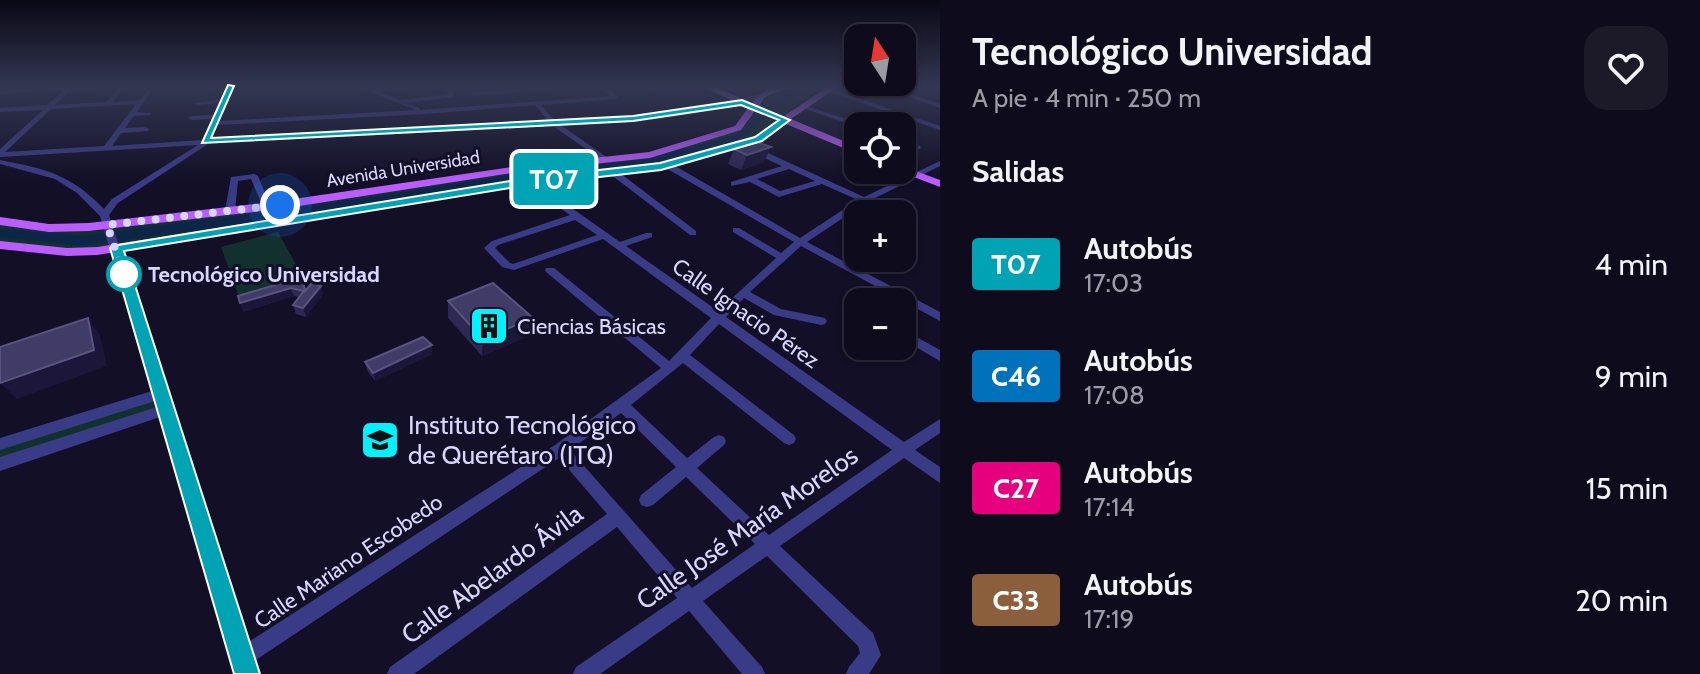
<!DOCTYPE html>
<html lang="es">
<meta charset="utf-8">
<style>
:root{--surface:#0e0b1c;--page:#1c1929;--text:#f1f3f6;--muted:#9b9ba3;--line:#2e2b3b}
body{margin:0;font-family:Cabin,sans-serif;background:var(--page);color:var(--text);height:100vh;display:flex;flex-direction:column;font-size:30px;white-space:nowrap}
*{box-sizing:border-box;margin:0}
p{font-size:26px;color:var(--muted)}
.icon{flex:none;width:44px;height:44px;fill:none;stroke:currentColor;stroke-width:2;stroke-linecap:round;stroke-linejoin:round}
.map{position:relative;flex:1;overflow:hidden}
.drawer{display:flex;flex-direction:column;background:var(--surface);width:760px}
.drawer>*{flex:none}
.badge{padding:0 16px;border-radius:6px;font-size:28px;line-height:52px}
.needle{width:52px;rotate:348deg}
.tools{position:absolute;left:844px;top:24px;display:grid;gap:16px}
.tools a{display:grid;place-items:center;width:72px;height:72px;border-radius:16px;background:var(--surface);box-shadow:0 2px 6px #0004,0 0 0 2px var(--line);font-size:40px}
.you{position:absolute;width:40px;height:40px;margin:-20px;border:6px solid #fff;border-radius:50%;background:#1a73e8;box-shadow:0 0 0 12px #1a73e833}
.map>.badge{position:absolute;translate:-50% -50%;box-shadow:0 0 0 4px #fff}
h2{padding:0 32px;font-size:30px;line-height:72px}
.round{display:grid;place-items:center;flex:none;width:84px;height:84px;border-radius:24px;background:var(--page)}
.overview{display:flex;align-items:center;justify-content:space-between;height:136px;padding:0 32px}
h1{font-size:38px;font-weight:700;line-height:60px}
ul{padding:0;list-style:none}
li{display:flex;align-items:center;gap:24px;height:112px;padding:0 32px}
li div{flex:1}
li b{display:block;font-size:30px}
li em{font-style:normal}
li .badge{min-width:88px;font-weight:700;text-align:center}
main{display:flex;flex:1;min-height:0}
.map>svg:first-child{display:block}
.green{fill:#12312e}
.water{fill:#0c2549}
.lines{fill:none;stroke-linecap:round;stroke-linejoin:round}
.minor{fill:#3a3b86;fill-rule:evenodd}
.major{fill:#bb5cff;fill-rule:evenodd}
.wall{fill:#2f2855}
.shaded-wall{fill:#1c163a}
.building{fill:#413b67;stroke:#59537f;stroke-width:2}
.line{fill:#00a3b4;stroke:#fff;stroke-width:2}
.walk{stroke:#d8d5ff;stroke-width:8;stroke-dasharray:0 14.4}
.stop-dot{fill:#fff;stroke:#00a3b4;stroke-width:4}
.labels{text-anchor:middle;stroke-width:6;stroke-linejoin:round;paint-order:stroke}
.far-street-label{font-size:18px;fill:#d8d5ff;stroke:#120f26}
.stop-label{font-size:22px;font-weight:bold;fill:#d8d5ff;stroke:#120f26;text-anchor:start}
.street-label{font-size:22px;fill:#d8d5ff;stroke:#120f26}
.poi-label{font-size:22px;fill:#d8d5ff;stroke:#120f26;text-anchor:start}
.near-poi-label{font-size:26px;fill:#d8d5ff;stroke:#120f26;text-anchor:start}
.near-street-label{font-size:26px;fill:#d8d5ff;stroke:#120f26}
</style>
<main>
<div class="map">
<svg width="940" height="674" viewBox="0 0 940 674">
<rect width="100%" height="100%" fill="#120f26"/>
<!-- green -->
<path class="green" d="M791,86h37c-30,12 -51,42 -81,54 -86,35 -181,30 -270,49l-403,61 -74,-8v-18l44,6 52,1 224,-29 208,-33 124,-13 90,-26 26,-33z
M278,232l26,47 -64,21 -19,-53z
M159,397l1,12 -160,53v-14z"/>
<!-- water -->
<path class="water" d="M802,86h15l-16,7 -36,25 -23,22 -79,22 -137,15 -279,46 -165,23 -82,-9v-8l84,7 284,-38 158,-26 116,-12 93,-25 10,-6 12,-17z"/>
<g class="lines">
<!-- minor -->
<path class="minor" d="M68,86h28l3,2 -3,2 -26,1 -15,14 51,-3 15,-16 3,2 -11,14 27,-2 8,-10h4l-15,22 14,1v2l-17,1 -9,12 20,-1 4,2 -1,2 -27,2 -9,13 90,-6 10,-21 -21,1 -3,-2 3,-2 23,-1 6,-12 -23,2 -3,-2 28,-4 5,-11 -20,2 -3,-2 3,-2h27l-16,35 198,-11 -61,-24c8,0 14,3 21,3 18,1 37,-3 56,-3l-52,6 20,8 49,-6 -4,-8h6l4,11 -48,6 13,5v2l190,-14 -12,-10h7l14,11 -3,2 -75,6 15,17c74,-3 135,-9 206,-29l3,2c-16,8 -36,12 -54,15 -49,11 -99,14 -149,16l46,32v4h-3l-52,-36 -345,18 -90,59 -9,12 138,428 308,-198 106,-77 -115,-96 -1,-2 1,-2h8l115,93 42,-43 -108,-79 -89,31 -12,-3 -18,-19 8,-7 78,-26 -44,-31v-4h6l88,62 26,-9h6v4l-26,9 92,65 58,-53 -43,-26v-4h6l42,25 13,-11 -130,-75v-4h6l130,75 58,-38 -36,-16 -43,13 -29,-15 -19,4v-4l51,-16 -33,-15v-4h6l109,50 76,-36v5l-73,36 -60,40 133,70v9l-139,-75 -51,46 31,17 44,9 2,3 -2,3 -4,1 -47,-10 -30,-17 -18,19 178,125 36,-23v14l-25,17 25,17v16l-36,-25 -124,88 93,87 8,22 -12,19h-23l3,-7 11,-14 -2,-7 -91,-90 -64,45 59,66 3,7h-23l-53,-63 -89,63h-27l3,-7 101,-69 -60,-71 -203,147h-27l3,-7 217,-153 -48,-56 -306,204 4,12h-20l-77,-257 -160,54v-14l157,-50 -2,-6 -155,49v-12l152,-47 -52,-175 -23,-23 -22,-14 -55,-15v-4c46,9 70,14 104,49l8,-10 86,-54 -198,12v-8l43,-39 -43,2v-4l47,-3 17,-15 -64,4v-4zM136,104l-32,42 -99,6 46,-43zM535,105l14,17 -339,18 6,-15 209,-11zM789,169l26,12 -35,10 -23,-12zM575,220l22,15 -84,29 -3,-1 -15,-15 3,-3zM719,324l173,126 -123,85 -72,-67 27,-23 2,-4 -2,-4 -5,-2 -5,2 -27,21 -56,-53 52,-42 101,80 5,2 5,-2 2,-4 -2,-4 -104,-80zM621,413l55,54 -35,28 -2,5 2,5 6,2 6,-2 33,-28 69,67 -63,44 -122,-138z
M555,86h32l-113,10 -3,-2 3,-2z
M647,86h7l2,3 -5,1z
M812,86h10l118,40v4z
M878,86h10l52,18v4z
M800,105h4l63,21 -9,1 -58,-20z
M902,140l18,6 1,2 -4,2 -15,-5z
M610,170h6l80,61v4h-6l-80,-61z
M254,174l4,2 13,31 -1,2h-6l-1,-2 -12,-28 -13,2 -3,30 -5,3 -3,-1 -2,-2 6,-34z
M902,329l38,21v11l-38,-22z"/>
<!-- major -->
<path class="major" d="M701,86h12l39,17c10,-14 24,-17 41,-17l-28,11 -6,9 25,10 45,-30h10l-48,33 67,28v7l-72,-30 -20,15 -99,29 -146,18 -424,69 -30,1 -67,-7v-8l67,7 30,-1 424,-67 145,-18 94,-27 18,-15 -23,-9 -14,19 -91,28 -132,14 -238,37 -191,22 -40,1 -49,-7v-8l49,7 40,-1 191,-22 238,-35 131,-14 86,-26 13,-18z
M902,166l38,14v7l-42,-16 4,-1z"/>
</g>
<!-- wall -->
<path class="wall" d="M734,149l30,13 -23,8 -13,-6z
M513,186l25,2 -1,7 -16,5 -8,-6z
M302,277l4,13 15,-4 2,8 -17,23 -10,-3 -3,-9 6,-8 -5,-1 -51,16z
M448,301l85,17 -2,17 -49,21 -34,-38z
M432,354l-57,27 -8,-11 -2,-8z"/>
<!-- shaded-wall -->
<path class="shaded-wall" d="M771,147l-7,15 -23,8 6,-15z
M538,188l-1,7 -16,5 1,-7z
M321,286l2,8 -17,23 -3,-9z
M291,288l3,8 -51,16 -3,-9z
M88,318l12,17 7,31 -90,33 -17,-16z
M533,318l-2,17 -49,21 1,-17z
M432,345v9l-57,27 -2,-8z"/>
<!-- building -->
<path class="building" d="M757,142l14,5 -24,8 -13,-6z
M525,183l13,5 -16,5 -9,-7z
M302,277l3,14 7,-8 9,3 -18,22 -10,-3 11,-14 -13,-3 -51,15 -2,-7z
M493,283l40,35 -50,21 -35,-38z
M88,318l6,32 -94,33v-36z
M423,337l9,8 -59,28 -8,-11z"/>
<!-- sky -->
<linearGradient id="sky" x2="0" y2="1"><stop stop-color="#0a0815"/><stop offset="0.48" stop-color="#333752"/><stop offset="1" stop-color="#333752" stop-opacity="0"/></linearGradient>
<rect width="940" height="181" fill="url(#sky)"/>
<!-- line -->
<path class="line" d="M228,85l6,1 -23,52 422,-22 109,-16 48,20 -28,21 -101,29 -132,15 -405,66 136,423h-26l-124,-426 2,-2 417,-68 131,-15 95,-26 24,-17 -38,-15 -108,16 -431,22z"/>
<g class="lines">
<!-- walk -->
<path class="walk" d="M124,274l-17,-49 173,-20"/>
</g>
<!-- icons -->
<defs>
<g id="building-square" transform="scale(2)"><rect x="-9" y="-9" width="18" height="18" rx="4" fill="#01f1ff" stroke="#120f26"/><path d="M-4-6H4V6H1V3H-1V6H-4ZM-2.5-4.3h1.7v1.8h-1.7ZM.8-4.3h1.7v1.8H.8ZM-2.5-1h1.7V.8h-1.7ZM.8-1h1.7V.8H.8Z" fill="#111"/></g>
<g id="university-square" transform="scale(2)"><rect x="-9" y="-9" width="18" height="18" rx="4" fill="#01f1ff" stroke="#120f26"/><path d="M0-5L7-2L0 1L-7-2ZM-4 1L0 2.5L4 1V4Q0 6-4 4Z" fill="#111"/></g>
</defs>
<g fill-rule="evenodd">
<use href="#building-square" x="489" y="326"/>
<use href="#university-square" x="380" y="440"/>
</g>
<!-- markers -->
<circle class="stop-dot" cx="124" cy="274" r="16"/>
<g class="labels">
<!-- far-street labels -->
<g class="far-street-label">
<text transform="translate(403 169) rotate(-9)" y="6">Avenida Universidad</text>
</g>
<!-- stop labels -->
<g class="stop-label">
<text x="148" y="282">Tecnológico Universidad</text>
</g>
<!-- street labels -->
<g class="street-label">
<text transform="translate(746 313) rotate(35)" y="8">Calle Ignacio Pérez</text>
<text transform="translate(348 561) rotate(-34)" y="8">Calle Mariano Escobedo</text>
</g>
<!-- poi labels -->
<g class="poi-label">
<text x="517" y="334">Ciencias Básicas</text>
</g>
<!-- near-poi labels -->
<g class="near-poi-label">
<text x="408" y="434">Instituto Tecnológico<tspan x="408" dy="30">de Querétaro (ITQ)</tspan></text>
</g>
<!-- near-street labels -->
<g class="near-street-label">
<text transform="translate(747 528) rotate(-35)" y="9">Calle José María Morelos</text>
<text transform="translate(492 574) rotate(-36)" y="9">Calle Abelardo Ávila</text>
</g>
</g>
</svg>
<div class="tools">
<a><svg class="needle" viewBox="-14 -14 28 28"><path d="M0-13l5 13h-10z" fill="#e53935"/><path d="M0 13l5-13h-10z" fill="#9b9ba3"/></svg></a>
<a><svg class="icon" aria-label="locate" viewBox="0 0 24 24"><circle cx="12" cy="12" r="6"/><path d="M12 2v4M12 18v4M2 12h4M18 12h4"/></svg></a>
<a>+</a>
<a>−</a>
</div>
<div class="you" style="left:280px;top:205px"></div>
<b class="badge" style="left:554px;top:179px;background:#00a3b4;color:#fff">T07</b>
</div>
<section class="drawer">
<div class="overview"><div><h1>Tecnológico Universidad</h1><p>A pie · 4 min · 250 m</p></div><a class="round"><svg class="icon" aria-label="heart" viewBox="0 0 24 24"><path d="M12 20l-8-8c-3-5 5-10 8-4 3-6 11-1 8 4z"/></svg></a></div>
<h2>Salidas</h2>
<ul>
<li><span class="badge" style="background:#00a3b4;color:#fff">T07</span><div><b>Autobús</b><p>17:03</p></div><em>4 min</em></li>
<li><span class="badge" style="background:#0072bc;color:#fff">C46</span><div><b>Autobús</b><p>17:08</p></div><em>9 min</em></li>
<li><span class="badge" style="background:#e6007e;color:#fff">C27</span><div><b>Autobús</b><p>17:14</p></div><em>15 min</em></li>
<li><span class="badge" style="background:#8b5e3c;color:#fff">C33</span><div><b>Autobús</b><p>17:19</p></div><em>20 min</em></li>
</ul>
</section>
</main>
